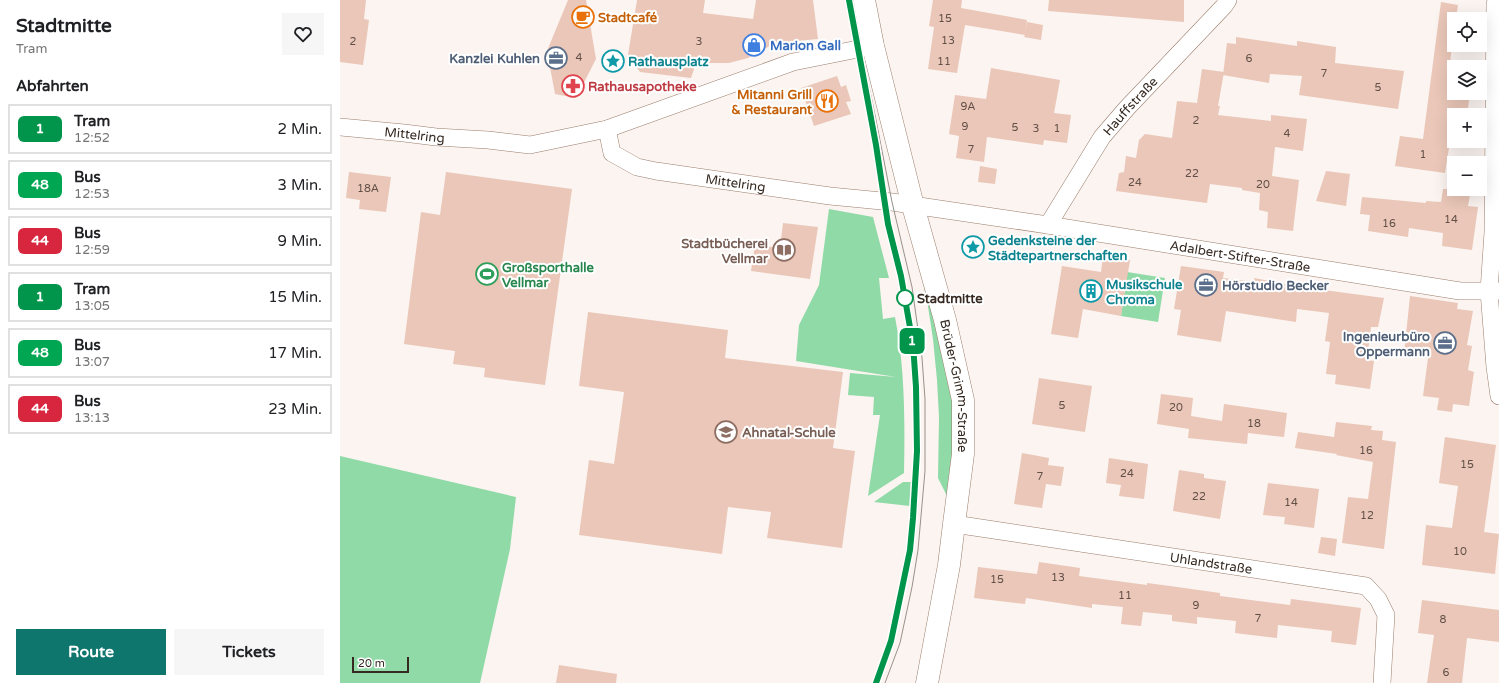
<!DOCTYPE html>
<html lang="de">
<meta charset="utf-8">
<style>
:root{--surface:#fff;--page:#f6f6f6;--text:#202124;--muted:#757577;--line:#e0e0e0;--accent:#0f766e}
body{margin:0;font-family:"Varela Round",sans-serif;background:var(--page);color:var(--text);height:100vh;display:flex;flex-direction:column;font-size:15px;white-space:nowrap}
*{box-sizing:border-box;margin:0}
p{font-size:13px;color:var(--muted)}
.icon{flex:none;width:22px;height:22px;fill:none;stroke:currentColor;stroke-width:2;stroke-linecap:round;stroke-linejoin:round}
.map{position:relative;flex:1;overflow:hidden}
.sheet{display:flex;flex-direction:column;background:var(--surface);width:340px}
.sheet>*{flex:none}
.badge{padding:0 8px;border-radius:6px;font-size:14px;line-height:26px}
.fabs{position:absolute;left:1107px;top:12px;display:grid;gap:8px}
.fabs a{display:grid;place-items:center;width:40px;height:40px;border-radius:0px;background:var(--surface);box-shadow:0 4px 16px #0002;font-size:20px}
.scale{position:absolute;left:12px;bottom:10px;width:57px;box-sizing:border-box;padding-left:4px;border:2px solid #352921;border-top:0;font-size:11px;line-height:14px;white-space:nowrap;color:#352921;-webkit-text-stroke:3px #fff;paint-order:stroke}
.map>.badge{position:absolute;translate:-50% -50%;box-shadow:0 0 0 2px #fff}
h2{padding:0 16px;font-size:15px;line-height:36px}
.round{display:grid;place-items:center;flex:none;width:42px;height:42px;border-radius:0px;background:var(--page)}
.overview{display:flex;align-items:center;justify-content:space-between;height:68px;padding:0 16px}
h1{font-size:19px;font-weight:800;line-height:30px}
.cta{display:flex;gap:8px;margin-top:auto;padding:8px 16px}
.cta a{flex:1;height:46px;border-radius:0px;background:var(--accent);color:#fff;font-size:16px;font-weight:800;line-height:46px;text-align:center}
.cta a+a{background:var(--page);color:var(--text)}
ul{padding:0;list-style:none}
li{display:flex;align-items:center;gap:12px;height:50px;margin:0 8px 6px;padding:0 8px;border:2px solid var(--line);border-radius:0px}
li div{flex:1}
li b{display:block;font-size:15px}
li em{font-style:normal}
li .badge{min-width:44px;font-weight:700;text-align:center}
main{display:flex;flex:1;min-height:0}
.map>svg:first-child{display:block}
.green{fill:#8fdaa7}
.building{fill:#eac7b8}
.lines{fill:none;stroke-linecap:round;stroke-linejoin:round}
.street-casing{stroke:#9b7d6c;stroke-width:18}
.secondary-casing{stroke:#9b7d6c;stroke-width:23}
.street{stroke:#fff;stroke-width:17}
.secondary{stroke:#fff;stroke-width:22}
.tram{stroke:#9a908a;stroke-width:1}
.line-casing{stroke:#fff;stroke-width:9}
.line{stroke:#00954b;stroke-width:6}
.stop-dot{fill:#fff;stroke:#00954b;stroke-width:2}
.labels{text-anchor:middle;stroke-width:4;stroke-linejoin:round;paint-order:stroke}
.number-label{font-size:11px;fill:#625047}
.food-label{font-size:13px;font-weight:bold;fill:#c56008;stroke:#fff;text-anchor:start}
.shop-label{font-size:13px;font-weight:bold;fill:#366cbe;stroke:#fff;text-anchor:start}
.service-label{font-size:13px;font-weight:bold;fill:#4e5e75;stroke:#fff;text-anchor:end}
.culture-label{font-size:13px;font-weight:bold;fill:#0d838f;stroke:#fff;text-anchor:start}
.health-label{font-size:13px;font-weight:bold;fill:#be3a42;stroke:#fff;text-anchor:start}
.street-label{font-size:13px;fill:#352921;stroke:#fff}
.education-label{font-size:13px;font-weight:bold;fill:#785e54;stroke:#fff;text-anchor:end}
.leisure-label{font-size:13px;font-weight:bold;fill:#27864d;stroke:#fff;text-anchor:start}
.stop-label{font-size:13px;font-weight:bold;fill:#352921;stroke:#fff;text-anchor:start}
</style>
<main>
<section class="sheet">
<div class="overview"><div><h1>Stadtmitte</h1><p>Tram</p></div><a class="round"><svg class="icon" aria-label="heart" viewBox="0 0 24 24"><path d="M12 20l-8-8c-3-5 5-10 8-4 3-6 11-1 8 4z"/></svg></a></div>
<h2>Abfahrten</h2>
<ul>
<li><span class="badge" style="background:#00954b;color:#fff">1</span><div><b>Tram</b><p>12:52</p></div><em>2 Min.</em></li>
<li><span class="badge" style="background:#00a651;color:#fff">48</span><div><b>Bus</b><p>12:53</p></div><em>3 Min.</em></li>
<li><span class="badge" style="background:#d7263d;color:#fff">44</span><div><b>Bus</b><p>12:59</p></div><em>9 Min.</em></li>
<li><span class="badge" style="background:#00954b;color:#fff">1</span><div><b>Tram</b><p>13:05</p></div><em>15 Min.</em></li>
<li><span class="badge" style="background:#00a651;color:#fff">48</span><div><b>Bus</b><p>13:07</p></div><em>17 Min.</em></li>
<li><span class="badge" style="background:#d7263d;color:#fff">44</span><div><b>Bus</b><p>13:13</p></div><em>23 Min.</em></li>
</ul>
<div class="cta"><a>Route</a><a>Tickets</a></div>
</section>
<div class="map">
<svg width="1159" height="683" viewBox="0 0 1159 683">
<rect width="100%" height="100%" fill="#fbf4f0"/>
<!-- green -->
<path class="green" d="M489,209l44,8 16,61h-10l4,41 12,-2c10,51 10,104 9,156l-36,23 12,-81h-7l1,-18 -26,-2 2,-22 46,4 -100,-16 3,-36 20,-40z
M787,272l38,6 -7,44 -37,-6z
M582,279l31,109 2,60 -7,50 -10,-20 1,-61 -2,-37 -4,-41 -6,-39z
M0,456l176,41 -6,52 -30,134h-140z
M563,482h8l-1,24 -36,-4z"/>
<!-- building -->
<path class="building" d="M0,0h26l-2,19 5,1 -6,45 -23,-3z
M228,0h18l10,59 -20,39 -21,-4 -8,-43z
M297,0h68l-2,13 50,6 3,-19h57l5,39 -43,4 -27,15 -19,5h-33l-5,15 -51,-6 -12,-17z
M593,0h29l-1,8 66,12 -2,13 2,-11 16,3 -2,15 -17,-3 1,-2 -60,-10 -8,48 -29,-4 6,-42 -5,-1z
M709,0h135v22l-136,-11z
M1101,2l17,3 -2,14h-2v14l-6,44h6v16h16l-3,22h-13v14h-2l-7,44 -50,-7 5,-30 23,3z
M896,37l61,9v-5l39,6 -1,16 69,8 -6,38 -99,-14 3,-19 -32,-2 -1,9 -46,-8 4,-32 9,1z
M651,68l69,12 -6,33 17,2 -4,28 -23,-3 -1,5 -56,-8 -3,25 -28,-4 3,-22 -10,-2 6,-39 31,4z
M862,69l22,3 -6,34h2l-2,9 53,6v-6l36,4 -4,32 -28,-4 -3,29 27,4 -6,51 -26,-3 1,-16 -9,-2 1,-17 -18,-3v-2l-32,-4 -3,19 -91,-12 3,-18 5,-1 2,-16 10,2 3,-18 6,-6 27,4 5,-37 20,2z
M497,76l4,11 5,-2 5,16 -5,1 5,12 -37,12 -13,-38z
M640,166l17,3 -2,15 -17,-2z
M986,171l24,3 -4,32 -30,-5z
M9,172l42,5 -5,35 -27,-3 1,-9 -14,-2z
M106,172l126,17 -27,196 -61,-8 1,-9 -32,-4 2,-13 -51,-7 17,-132 19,3z
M1103,189h28l-3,17 10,1 -6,43 -30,-4 1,-13 -34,-5 -1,9 -40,-6 2,-16 -10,-1 2,-17 64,6v-2l15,1z
M443,223l35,4 -8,52 -59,-8 4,-26 25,3z
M763,256l27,4 -9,56 -38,-7 -5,29 -27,-4 11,-68 39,6z
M841,266l43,6 -1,6 31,4v-4l47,9 83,11 -6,29h-7l-4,33 7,1 -4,28 -35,-5 1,-9 -10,-1 4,-32 -5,-1 4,-28 -32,-4 -1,13 -70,-11 -5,31 -44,-7 4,-25 -7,-1z
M1070,296l48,7 -1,6 16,2 -6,34 5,1 -4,24 6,2 -5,34 -16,-2 -1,8 -15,-2 2,-12 -16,-2 5,-38 -24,-4z
M248,312l140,18 -3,28 118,14 -10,76 22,3 -13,97 -75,-10 4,-26 -43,-5 -6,47 -143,-19 10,-75 25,4 10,-72 -45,-6z
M699,378l53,8 -7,46 -53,-8z
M821,394l32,4 -2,18 31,5 2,-17 63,9 -3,24 -36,-4 -1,11 -59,-6 1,-9 -32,-5z
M996,422l36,4 -1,4 12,1 -1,9 14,2 -12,107 -42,-6 6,-46 20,2 5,-37 -37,-7 1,-1 -42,-6 3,-16 36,5z
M1105,437l51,8 -12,87 15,2 -4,40 -73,-9 4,-40 26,3 6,-42 -19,-3z
M682,453l27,5 -1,7 16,2 -3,19 -15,-2 -4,24 -28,-4z
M769,458l39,6 -4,35 -25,-3 2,-11 -15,-2z
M839,470l25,4v4l22,3 -6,38 -47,-8z
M928,483l51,6 -5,39 -30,-4 1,-7 -22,-2z
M981,537l16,2 -2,17 -17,-3z
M699,562l41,6 -1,8 68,9v-2l23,3 50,7v3l70,9 1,-6 70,9 -5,37 -25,-3 1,-11 -54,-6 -1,13 -42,-5 1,-12 -39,-4v7l-25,-3v-6l-29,-3 -2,14 -20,-2 2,-17 -31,-3v4l-66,-10 -1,6 -51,-6 4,-31 59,7z
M1082,600l77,10v32l-32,-4 -5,45h-35l7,-48 -16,-2z
M219,665l58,9 -1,9h-60z"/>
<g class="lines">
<!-- street casing -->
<g class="street-casing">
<g id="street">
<path d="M1155,4l-2,228 -4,59 6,76 4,29"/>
<path id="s1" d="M0,127l64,6 32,4 52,3 42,5 77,-16 186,-67 80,-16"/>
<path id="s2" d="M267,129l5,24 25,14 19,4 174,25 62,6 156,23 412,66h39"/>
<path id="s3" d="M708,225l54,-88 25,-29 97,-102 4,-6"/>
<path id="s4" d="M614,524l412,62 12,13 8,16 -4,68"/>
</g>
</g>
<!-- secondary casing -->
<g class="secondary-casing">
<g id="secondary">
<path id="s5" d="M524,0l9,46 40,160 32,114 18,80v54l-9,70 -5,41 -22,118"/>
</g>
</g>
<!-- street -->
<use href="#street" class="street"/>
<!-- secondary -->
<use href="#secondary" class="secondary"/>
<!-- tram -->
<path class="tram" d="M513,0l8,48 15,72 16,82 20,85 10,71 3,41v72l-7,79 -6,37 -12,56 -15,40
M536,683l15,-42 12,-55 10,-68 4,-67 -1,-52 -3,-57 -10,-58 -15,-60 -10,-65"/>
</g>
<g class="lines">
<!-- line casing -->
<g class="line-casing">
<path id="line" d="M509,0l27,145 12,79 13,52 7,40 5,28 3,43 1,64 -4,67 -3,32 -19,91 -15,42"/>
</g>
<!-- line -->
<use href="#line" class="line"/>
</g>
<!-- icons -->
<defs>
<g id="cafe-ring" transform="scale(1.15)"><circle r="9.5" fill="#fff" stroke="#e8710a" stroke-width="1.5"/><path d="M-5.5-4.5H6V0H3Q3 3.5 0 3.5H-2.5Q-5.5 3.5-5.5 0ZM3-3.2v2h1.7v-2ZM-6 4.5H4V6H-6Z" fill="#e8710a"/></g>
<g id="shop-ring" transform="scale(1.15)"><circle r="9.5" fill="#fff" stroke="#3f7fe0" stroke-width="1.5"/><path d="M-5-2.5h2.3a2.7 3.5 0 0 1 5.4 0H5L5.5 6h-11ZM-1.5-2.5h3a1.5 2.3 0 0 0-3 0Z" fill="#3f7fe0"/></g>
<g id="office-ring" transform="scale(1.15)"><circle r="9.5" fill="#fff" stroke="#5c6f8a" stroke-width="1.5"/><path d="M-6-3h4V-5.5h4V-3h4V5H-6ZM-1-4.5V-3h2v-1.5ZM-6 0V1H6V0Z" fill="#5c6f8a"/></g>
<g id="sight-ring" transform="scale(1.15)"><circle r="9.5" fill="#fff" stroke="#0f9aa8" stroke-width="1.5"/><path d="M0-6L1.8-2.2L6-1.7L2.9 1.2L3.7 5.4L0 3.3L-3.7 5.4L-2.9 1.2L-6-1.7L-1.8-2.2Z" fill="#0f9aa8"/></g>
<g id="pharmacy-ring" transform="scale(1.15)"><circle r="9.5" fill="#fff" stroke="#e0444e" stroke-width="1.5"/><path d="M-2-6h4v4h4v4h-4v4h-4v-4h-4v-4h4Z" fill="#e0444e"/></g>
<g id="restaurant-ring" transform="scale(1.15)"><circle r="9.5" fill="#fff" stroke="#e8710a" stroke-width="1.5"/><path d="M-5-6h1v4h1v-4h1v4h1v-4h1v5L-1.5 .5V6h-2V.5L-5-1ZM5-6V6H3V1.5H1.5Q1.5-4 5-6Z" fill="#e8710a"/></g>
<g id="library-ring" transform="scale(1.15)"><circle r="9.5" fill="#fff" stroke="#8d6e63" stroke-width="1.5"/><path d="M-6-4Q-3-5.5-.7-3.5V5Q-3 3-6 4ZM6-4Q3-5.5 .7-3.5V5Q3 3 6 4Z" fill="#8d6e63"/></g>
<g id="stadium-ring" transform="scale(1.15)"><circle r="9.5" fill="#fff" stroke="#2e9e5b" stroke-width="1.5"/><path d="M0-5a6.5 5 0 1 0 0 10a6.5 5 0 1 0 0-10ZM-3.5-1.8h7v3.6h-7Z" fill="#2e9e5b"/></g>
<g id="building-ring" transform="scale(1.15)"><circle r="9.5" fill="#fff" stroke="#0f9aa8" stroke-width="1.5"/><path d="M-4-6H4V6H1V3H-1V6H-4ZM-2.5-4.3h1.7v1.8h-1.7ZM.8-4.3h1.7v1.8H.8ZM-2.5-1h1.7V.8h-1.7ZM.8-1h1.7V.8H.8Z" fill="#0f9aa8"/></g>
<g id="school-ring" transform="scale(1.15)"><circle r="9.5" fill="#fff" stroke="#8d6e63" stroke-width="1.5"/><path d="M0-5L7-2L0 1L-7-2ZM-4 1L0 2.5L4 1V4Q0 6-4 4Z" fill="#8d6e63"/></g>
</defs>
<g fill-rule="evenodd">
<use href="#cafe-ring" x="243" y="17"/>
<use href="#shop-ring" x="414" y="45"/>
<use href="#office-ring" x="216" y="58"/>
<use href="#sight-ring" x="273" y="61"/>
<use href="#pharmacy-ring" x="233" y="86"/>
<use href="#restaurant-ring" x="487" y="101"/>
<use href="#sight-ring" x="633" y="247"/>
<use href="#library-ring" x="444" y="250"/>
<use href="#stadium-ring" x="147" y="274"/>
<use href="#office-ring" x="866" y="285"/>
<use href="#building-ring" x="751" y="291"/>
<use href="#office-ring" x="1105" y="343"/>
<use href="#school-ring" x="386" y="432"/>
</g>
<!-- markers -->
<circle class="stop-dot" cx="565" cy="298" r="8"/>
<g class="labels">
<!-- number labels -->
<g class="number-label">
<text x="605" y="22">15</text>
<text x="608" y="44">13</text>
<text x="13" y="45">2</text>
<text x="359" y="45">3</text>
<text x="239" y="61">4</text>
<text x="909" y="62">6</text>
<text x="604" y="65">11</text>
<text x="984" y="77">7</text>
<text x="1038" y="91">5</text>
<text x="628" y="110">9A</text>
<text x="856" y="124">2</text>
<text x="625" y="130">9</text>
<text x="675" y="131">5</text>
<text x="696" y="132">3</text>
<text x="717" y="132">1</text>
<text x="947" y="137">4</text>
<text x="631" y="153">7</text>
<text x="1083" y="158">1</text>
<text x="852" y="177">22</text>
<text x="795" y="186">24</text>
<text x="923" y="188">20</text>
<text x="28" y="192">18A</text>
<text x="1111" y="223">14</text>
<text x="1049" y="227">16</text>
<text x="722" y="409">5</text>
<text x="836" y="411">20</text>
<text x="914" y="427">18</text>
<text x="1026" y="454">16</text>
<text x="1127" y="468">15</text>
<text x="787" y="477">24</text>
<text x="700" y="480">7</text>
<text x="859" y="500">22</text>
<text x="951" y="506">14</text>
<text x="1027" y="519">12</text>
<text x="1120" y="555">10</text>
<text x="718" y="581">13</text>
<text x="657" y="583">15</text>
<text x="785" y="599">11</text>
<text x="856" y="609">9</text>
<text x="918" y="622">7</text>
<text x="1103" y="623">8</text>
<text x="1106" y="676">6</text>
</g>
<!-- food labels -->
<g class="food-label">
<text x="258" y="22">Stadtcafé</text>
<text x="472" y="99" text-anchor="end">Mitanni Grill<tspan x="472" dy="15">&amp; Restaurant</tspan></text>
</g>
<!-- shop labels -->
<g class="shop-label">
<text x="430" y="50">Marion Gall</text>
</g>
<!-- service labels -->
<g class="service-label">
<text x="200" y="63">Kanzlei Kuhlen</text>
<text x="882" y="290" text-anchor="start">Hörstudio Becker</text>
<text x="1090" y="341">Ingenieurbüro<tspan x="1090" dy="15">Oppermann</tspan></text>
</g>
<!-- culture labels -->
<g class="culture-label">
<text x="288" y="66">Rathausplatz</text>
<text x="648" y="245">Gedenksteine der<tspan x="648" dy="15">Städtepartnerschaften</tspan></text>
<text x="766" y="289">Musikschule<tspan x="766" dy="15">Chroma</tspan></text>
</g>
<!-- health labels -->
<g class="health-label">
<text x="248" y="91">Rathausapotheke</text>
</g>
<!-- street labels -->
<g class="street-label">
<text dy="5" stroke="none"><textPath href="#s3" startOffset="145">Hauffstraße</textPath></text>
<text dy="5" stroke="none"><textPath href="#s1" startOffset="75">Mittelring</textPath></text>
<text dy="5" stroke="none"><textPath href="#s2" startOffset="153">Mittelring</textPath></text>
<text dy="5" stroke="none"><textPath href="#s2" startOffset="663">Adalbert-Stifter-Straße</textPath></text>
<text dy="5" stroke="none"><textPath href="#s5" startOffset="397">Brüder-Grimm-Straße</textPath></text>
<text dy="5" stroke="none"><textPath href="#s4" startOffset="260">Uhlandstraße</textPath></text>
</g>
<!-- education labels -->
<g class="education-label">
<text x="428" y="248">Stadtbücherei<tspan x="428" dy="15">Vellmar</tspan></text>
<text x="402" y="437" text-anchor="start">Ahnatal-Schule</text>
</g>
<!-- leisure labels -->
<g class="leisure-label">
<text x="162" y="272">Großsporthalle<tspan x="162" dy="15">Vellmar</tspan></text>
</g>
<!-- stop labels -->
<g class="stop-label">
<text x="577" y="303">Stadtmitte</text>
</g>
</g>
</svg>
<div class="fabs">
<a><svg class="icon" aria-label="locate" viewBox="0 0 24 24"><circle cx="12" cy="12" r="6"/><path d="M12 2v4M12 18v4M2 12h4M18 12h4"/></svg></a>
<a><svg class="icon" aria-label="layers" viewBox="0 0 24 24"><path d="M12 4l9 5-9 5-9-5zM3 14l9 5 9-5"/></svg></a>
<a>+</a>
<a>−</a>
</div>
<div class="scale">20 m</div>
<b class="badge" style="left:572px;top:341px;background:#00954b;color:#fff">1</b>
</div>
</main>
